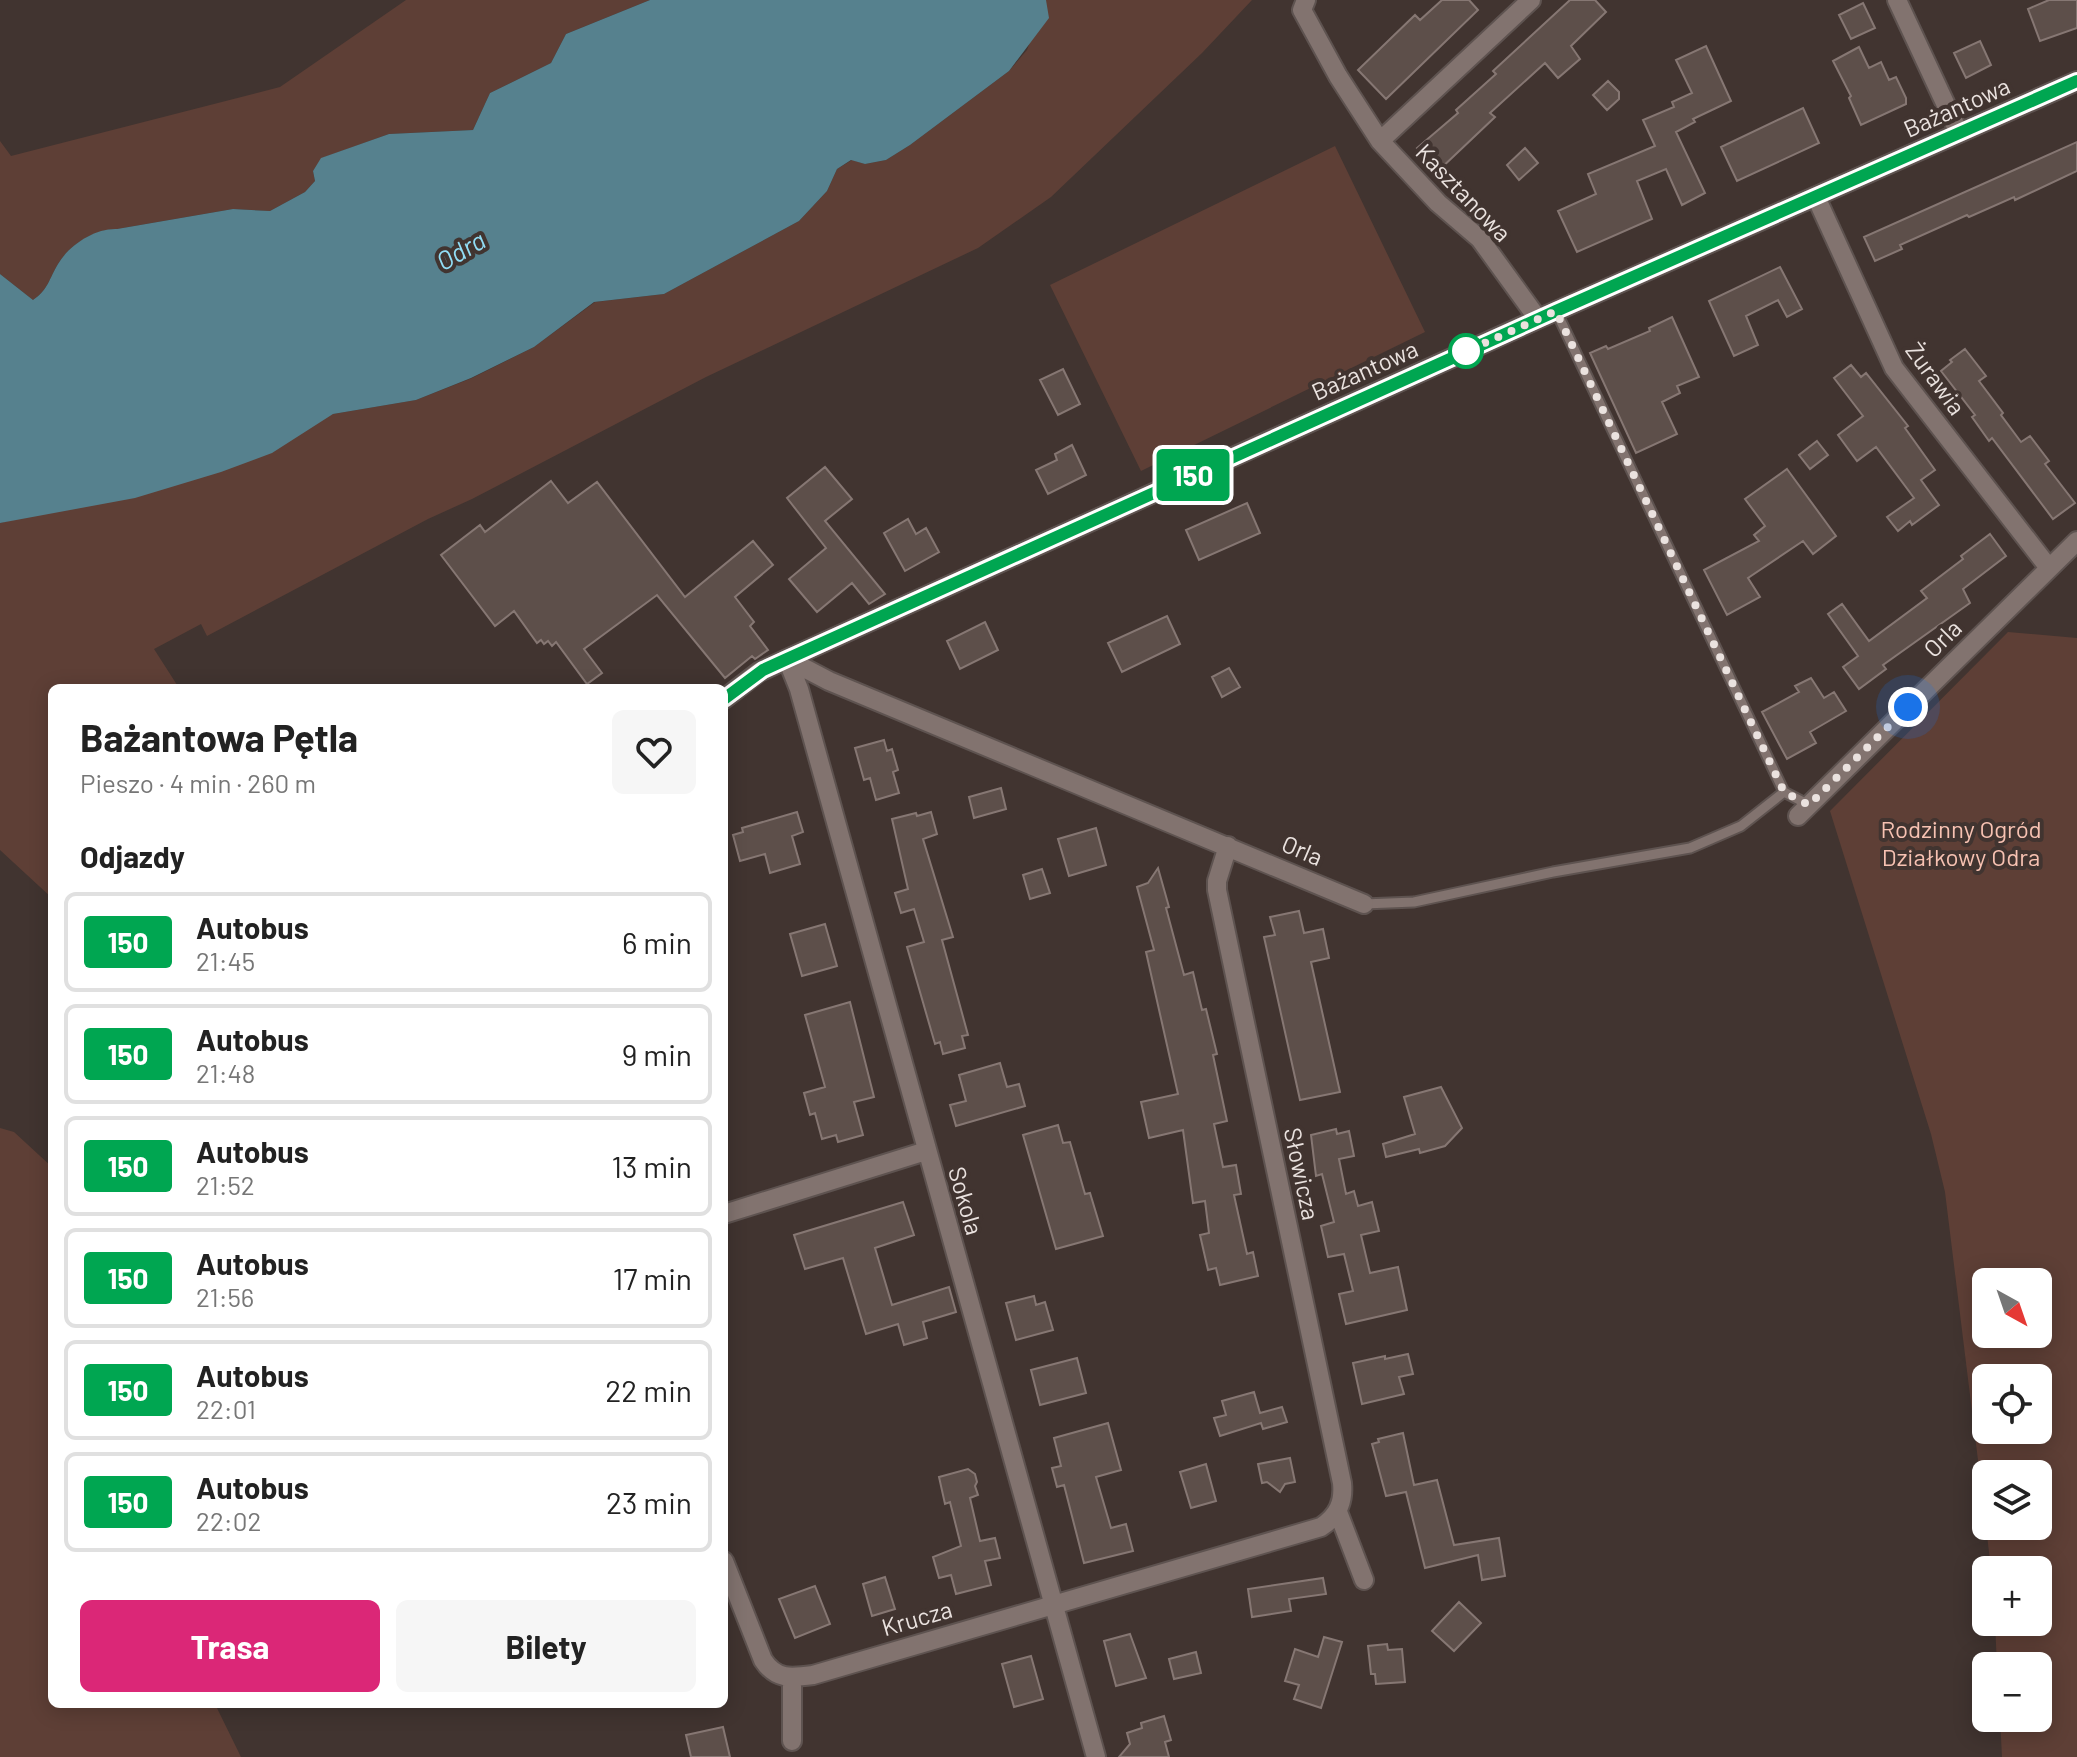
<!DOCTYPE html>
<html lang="pl">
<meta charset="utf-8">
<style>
:root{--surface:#fff;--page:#f6f6f6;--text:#222;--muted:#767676;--line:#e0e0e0;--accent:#db2777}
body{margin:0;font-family:Barlow,sans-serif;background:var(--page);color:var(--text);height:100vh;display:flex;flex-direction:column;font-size:30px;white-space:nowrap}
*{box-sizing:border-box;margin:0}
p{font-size:26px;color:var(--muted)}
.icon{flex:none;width:44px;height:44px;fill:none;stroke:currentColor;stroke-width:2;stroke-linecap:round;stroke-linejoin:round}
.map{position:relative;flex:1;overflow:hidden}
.sheet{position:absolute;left:48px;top:684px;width:680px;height:1024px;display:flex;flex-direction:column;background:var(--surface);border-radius:12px;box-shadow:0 4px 20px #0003}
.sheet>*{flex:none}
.badge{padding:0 16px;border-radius:6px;font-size:28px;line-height:52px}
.needle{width:52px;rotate:140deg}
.controls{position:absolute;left:1972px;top:1268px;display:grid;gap:16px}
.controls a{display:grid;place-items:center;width:80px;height:80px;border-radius:12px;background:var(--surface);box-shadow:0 4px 20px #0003;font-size:40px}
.you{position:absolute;width:40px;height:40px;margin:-20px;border:6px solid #fff;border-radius:50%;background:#1a73e8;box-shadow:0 0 0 12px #1a73e833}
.map>.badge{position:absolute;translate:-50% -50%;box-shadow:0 0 0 4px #fff}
h2{padding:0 32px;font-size:30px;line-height:72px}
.round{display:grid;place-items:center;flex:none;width:84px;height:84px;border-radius:12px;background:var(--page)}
.headline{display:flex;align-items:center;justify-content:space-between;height:136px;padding:0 32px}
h1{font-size:38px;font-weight:700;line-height:60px}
.primary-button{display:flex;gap:16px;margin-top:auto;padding:16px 32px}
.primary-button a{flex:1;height:92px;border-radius:12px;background:var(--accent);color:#fff;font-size:32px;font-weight:700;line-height:92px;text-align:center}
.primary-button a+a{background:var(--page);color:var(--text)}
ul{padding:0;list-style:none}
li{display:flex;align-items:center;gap:24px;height:100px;margin:0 16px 12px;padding:0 16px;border:4px solid var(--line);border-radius:12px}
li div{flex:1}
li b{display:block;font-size:30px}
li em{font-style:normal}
li .badge{min-width:88px;font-weight:700;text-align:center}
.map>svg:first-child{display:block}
.green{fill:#5e3f36;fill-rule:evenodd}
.water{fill:#56818e}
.building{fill:#5d4f4a;stroke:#867773;stroke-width:2}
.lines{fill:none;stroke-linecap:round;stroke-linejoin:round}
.lane-casing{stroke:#5e5350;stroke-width:13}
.street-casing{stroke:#5e5350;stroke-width:22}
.lane{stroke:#82736f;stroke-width:9}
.street{stroke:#82736f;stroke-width:18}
.line-casing{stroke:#fff;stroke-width:18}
.line{stroke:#00a651;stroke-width:12}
.walk{stroke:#eae2df;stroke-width:8;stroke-dasharray:0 14.4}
.stop-dot{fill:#fff;stroke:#00a651;stroke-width:4}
.labels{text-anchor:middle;stroke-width:8;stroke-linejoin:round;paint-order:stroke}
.street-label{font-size:24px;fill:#eae2df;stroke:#413430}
.park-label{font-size:24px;fill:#f7c2b2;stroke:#413430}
.water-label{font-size:26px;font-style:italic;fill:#91ddf5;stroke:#413430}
</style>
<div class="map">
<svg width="2077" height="1757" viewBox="0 0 2077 1757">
<rect width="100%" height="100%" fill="#413430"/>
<!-- green -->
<path class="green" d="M406,0h244l-84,34 -15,29 -61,30 -17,37 -84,4 -67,24 -9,13 2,10 -10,11 -35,19 -37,-2 -116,20c-22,0 -48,16 -59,35 -9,15 -10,26 -25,36l-33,-26v-133l11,15 269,-69z
M1046,0h206l-50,53 -151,144 -73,51 -272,129 -234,122 -44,20 -221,117 -6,-12 -47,25 25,39h-127v210l-52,-48v-327l25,-6 308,-103 83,-14 56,-22 62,-31 61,-45 69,-8 135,-73 28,-30 10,-22 15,-9 13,4 21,-4 24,-15 99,-74 18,-21z
M1335,146l90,186 -284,139 -91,-186z
M2008,632l69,6v1119h-75l-2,-39h38v-52h-41l-2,-44h43v-52h-47l-5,-44h52v-52h-52v51l-41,-333 -14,-58 -101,-323zM2038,1282v52h-52v-52zM2038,1378v52h-52v-52z
M0,1128l14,4 38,35v537h163l26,53h-241z"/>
<!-- water -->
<path class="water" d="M650,0h396l3,18 -40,53 -99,74 -24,15 -21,4 -14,-4 -14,9 -10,22 -28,30 -135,73 -70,8 -60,45 -63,31 -55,22 -83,14 -61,39 -51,19 -86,26 -135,25v-249l33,26c15,-10 16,-21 25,-36 11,-19 37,-36 59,-35l116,-20 37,2 35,-19 10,-11 -2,-10 8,-13 68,-24 84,-4 17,-37 61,-30 15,-29z"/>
<!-- building -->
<path class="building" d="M1442,0h27l9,10 -92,89 -28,-29 57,-55 5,5z
M1570,0h25l11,12 -35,34 9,13 -22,19 -13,-15 -55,50 5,4 -58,55 -20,-24 41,-35 -2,-3 40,-36 -3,-3z
M2049,0h28v28l-37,13 -12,-32z
M1863,3l12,25 -24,11 -12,-24z
M1980,41l11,24 -25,13 -12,-25z
M1706,46l25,55 -38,18 2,3 -19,10 29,61 -23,12 -16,-36 -29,12 15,38 -75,33 -19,-41 38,-17 -8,-20 67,-28 -12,-26 31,-13 -2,-5 20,-9 -16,-33z
M1859,47l10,21 12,-6 8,18 7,-3 10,21v6l-45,21 -12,-27 2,-2 -18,-35z
M1608,81l11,11v7l-12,11 -14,-15z
M1803,108l16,35 -82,38 -16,-34z
M2077,142v29l-62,29 -1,-3 -45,20 -2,-2 -67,30 2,4 -27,12 -11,-24z
M1525,148l13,15 -19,17 -12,-15z
M1780,267l22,42 -15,8 -9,-17 -32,16 12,29 -24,11 -25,-55z
M1672,317l27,60 -22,9 3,7 -18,9 15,32 -41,19 -46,-100 16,-7 2,3 42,-18 -1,-3z
M1965,349l21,27 -7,5 24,32 -2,2 20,27 9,-6 19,25 -4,3 30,39 -22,16 -61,-81 -3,3 -17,-24 3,-2 -34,-44 11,-9 -2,-2z
M1851,365l10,12 5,-4 42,53 -3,2 30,42 -14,10 18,25 -27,20 -2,-4 -12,10 -11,-14 27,-19 -38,-51 -19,14 -19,-26 25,-19 -29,-38z
M1063,369l17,35 -22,11 -18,-35z
M1817,441l11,14 -18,14 -11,-14z
M1072,445l14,30 -38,19 -12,-24 21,-10 -2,-6z
M825,467l27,32 -27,22 60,73 -16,10 -17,-21 -35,29 -28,-33 37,-31 -39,-50z
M1787,469l49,67 -23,18 -10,-13 -55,37 12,19 -33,18 -23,-45 55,-29 -5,-6 11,-9 -20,-27z
M551,481l17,22 29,-21 88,115 68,-56 20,24 -38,32 19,25 -4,4 18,24 -13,9 -3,-3 -27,22 -68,-83 -73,54 18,24 -15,11 -31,-42 -4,4 -4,-5 -4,3 -3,-4 -4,3 -23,-32 -19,15 -54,-71 39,-30 5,7z
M1247,503l13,30 -61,27 -13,-30z
M908,519l8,15 10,-6 13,24 -34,19 -21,-38z
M1990,534l16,22 -43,33 7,14 -87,62 3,4 -27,20 -16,-22 15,-11 -30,-42 14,-10 27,37 58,-43 -6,-7 42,-32 -2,-3z
M1167,616l13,28 -58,28 -14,-29z
M985,622l13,28 -38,19 -13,-28z
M1229,668l11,19 -18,10 -10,-20z
M1811,678l13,20 10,-6 12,19 -36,21 6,11 -29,16 -25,-47 37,-20 -4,-6z
M884,740l3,11 5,-2 6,21 -5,2 6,21 -23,7 -6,-22 -6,2 -9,-32z
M1001,788l5,21 -32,9 -5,-21z
M797,812l6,20 -11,4 8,28 -30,9 -5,-19 -25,7 -7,-26 10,-3 -1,-4z
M931,812l6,22 -14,5 30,98 -11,3 26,95 -6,1 3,12 -22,6 -3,-12 -5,2 -28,-97 17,-5 -10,-33 -13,4 -6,-20 13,-4 -16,-70 24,-6 1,3z
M1096,828l10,37 -37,11 -11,-37z
M1158,868l11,39 -3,1 18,67 9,-3 9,38 4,-1 11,45 -4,1 14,66 -13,3 9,43 13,-2 5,29 -7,1 13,59 6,-2 5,24 -38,9 -4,-17 -8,2 -8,-35 9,-2 -4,-32 -12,2 -10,-73 -34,8 -8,-36 37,-8 -32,-142 8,-2 -17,-63 11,-4z
M1042,869l8,24 -20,6 -7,-24z
M1299,911l5,22 19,-4 6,29 -18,4 29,130 -40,8 -36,-163 11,-2 -5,-18z
M825,924l12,42 -35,10 -12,-42z
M850,1002l24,95 -20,5 9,33 -25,7 -2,-7 -14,4 -7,-26 -5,2 -6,-22 21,-6 -20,-72z
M1000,1063l7,24 12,-3 6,22 -69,20 -6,-21 16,-4 -7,-26z
M1441,1087l21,41 -17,18 -25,7 -1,-4 -33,8 -3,-13 32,-10 -11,-37z
M1058,1125l5,18 7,-1 15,52 5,-1 13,43 -47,13 -33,-114z
M1336,1129l1,5 12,-3 5,25 -15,3 7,35 8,-3 4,15 14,-4 7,29 -18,4 9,38 28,-6 9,43 -61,14 -7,-30 14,-3 -9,-37 -16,3 -7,-31 13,-4 -12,-48 -6,2 -5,-41z
M903,1202l11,33 -39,13 17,57 57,-18 7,25 -33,10 4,16 -23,7 -6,-21 -32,10 -23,-76 -38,11 -11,-34z
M1034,1296l2,9 9,-3 8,28 -37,10 -10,-37z
M1408,1354l5,20 -14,3 5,17 -42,10 -9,-41 32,-7v3z
M1077,1358l9,35 -46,12 -9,-35z
M1254,1392l6,21 22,-6 5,15 -24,7 -2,-6 -41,13 -6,-18 12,-3 -4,-14z
M1108,1423l13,47 -25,7 15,51 15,-4 7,27 -49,12 -20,-78 -7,2 -5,-19 9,-2 -7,-28z
M1403,1433l11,52 23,-5 17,65 45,-7 6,38 -23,4 -4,-25 -53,13 -19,-76 -20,4 -14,-52 7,-2 -1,-3z
M1290,1458l5,24 -10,2 -5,8 -13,-10 -5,1 -4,-19z
M1206,1464l10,37 -25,7 -11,-36z
M968,1469l7,5 2,8 -2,4 3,9 -8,3 10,43 15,-3 5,20 -15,3 6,24 -35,9 -5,-19 -12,3 -6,-21 28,-11 -11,-44 -5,2 -6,-27z
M885,1577l10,32 -23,7 -9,-32z
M1323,1578l3,16 -37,5 2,12 -39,6 -4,-28z
M815,1586l15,38 -35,14 -16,-39z
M1459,1602l22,21 -27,28 -22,-20z
M1130,1634l16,44 -30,8 -12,-45z
M1324,1637l18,5 -21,66 -27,-9 5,-14 -14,-4 10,-32 23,8z
M1387,1644l1,6 14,-1 3,33 -29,2 -1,-10h-4l-3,-28z
M1196,1652l5,21 -27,6 -5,-20z
M1031,1656l12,43 -29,8 -12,-43z
M1164,1716l7,24 -6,2 4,15h-50l11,-13 -3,-11 15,-5 -1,-5z
M723,1727l7,30h-39l-5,-22z"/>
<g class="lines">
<!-- lane casing -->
<g class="lane-casing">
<path id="lane" d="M1556,311l228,481
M1364,904l50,-2 139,-30 137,-24 51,-22 43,-34 25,13"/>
</g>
<!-- street casing -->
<g class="street-casing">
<path id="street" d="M1306,0l-4,10 36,66 42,65 58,62 42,36 58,80
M1897,0l62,133
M1380,141l151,-141
M1816,197l78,171 155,200
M787,659l12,30 297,1068
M787,659l42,22 535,223
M724,699l35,-27 28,-13 751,-340 539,-238
M1798,816l279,-275
M724,1214l202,-63
M1338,1512l26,68
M724,1561l39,99c13,20 28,18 50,15l508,-148c17,-11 23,-25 21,-44l-125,-593v-9l11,-35
M792,1678v63"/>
</g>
<!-- lane -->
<use href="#lane" class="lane"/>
<!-- street -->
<use href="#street" class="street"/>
</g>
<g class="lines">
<!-- line casing -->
<g class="line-casing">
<path id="line" d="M724,699l39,-29 24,-11 769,-348 521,-230"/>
</g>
<!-- line -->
<use href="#line" class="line"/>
<!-- walk -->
<path class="walk" d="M1466,351l-10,5 100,-45 228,481 25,13 99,-98"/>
</g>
<!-- markers -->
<circle class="stop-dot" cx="1466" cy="351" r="16"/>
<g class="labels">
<!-- street labels -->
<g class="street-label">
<text transform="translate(1957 108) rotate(-24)" y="8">Bażantowa</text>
<text transform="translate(1463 193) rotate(46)" y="8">Kasztanowa</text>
<text transform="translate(1365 371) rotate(-24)" y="8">Bażantowa</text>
<text transform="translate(1935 379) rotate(54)" y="8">Żurawia</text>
<text transform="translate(1943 639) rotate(-45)" y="8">Orla</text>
<text transform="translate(1302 851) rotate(23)" y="8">Orla</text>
<text transform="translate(1301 1174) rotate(78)" y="8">Słowicza</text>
<text transform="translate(965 1201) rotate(74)" y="8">Sokola</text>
<text transform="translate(917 1619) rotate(-16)" y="8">Krucza</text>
</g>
<!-- park labels -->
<g class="park-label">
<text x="1961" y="838">Rodzinny Ogród<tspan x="1961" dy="28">Działkowy Odra</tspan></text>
</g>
<!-- water labels -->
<g class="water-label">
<text transform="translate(461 251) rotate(-30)" y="9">Odra</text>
</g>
</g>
</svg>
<div class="controls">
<a><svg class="needle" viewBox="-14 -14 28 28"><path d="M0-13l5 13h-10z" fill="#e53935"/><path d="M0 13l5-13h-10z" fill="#767676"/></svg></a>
<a><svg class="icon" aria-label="locate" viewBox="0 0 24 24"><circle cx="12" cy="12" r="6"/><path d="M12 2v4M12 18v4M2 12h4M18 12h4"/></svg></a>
<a><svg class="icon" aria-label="layers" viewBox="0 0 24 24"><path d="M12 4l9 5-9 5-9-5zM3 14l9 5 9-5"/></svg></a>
<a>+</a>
<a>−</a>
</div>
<div class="you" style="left:1908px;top:707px"></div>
<b class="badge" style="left:1193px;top:475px;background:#00a651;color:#fff">150</b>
<section class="sheet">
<div class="headline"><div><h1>Bażantowa Pętla</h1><p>Pieszo · 4 min · 260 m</p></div><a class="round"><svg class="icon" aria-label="heart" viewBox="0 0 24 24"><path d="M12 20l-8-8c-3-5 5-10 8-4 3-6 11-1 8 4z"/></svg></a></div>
<h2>Odjazdy</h2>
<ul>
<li><span class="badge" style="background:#00a651;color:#fff">150</span><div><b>Autobus</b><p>21:45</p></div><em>6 min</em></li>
<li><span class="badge" style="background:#00a651;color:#fff">150</span><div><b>Autobus</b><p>21:48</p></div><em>9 min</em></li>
<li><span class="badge" style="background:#00a651;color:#fff">150</span><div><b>Autobus</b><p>21:52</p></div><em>13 min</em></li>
<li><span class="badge" style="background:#00a651;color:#fff">150</span><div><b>Autobus</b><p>21:56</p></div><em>17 min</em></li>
<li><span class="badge" style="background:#00a651;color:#fff">150</span><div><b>Autobus</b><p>22:01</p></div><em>22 min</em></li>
<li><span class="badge" style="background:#00a651;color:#fff">150</span><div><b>Autobus</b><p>22:02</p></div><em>23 min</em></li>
</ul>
<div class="primary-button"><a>Trasa</a><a>Bilety</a></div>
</section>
</div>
